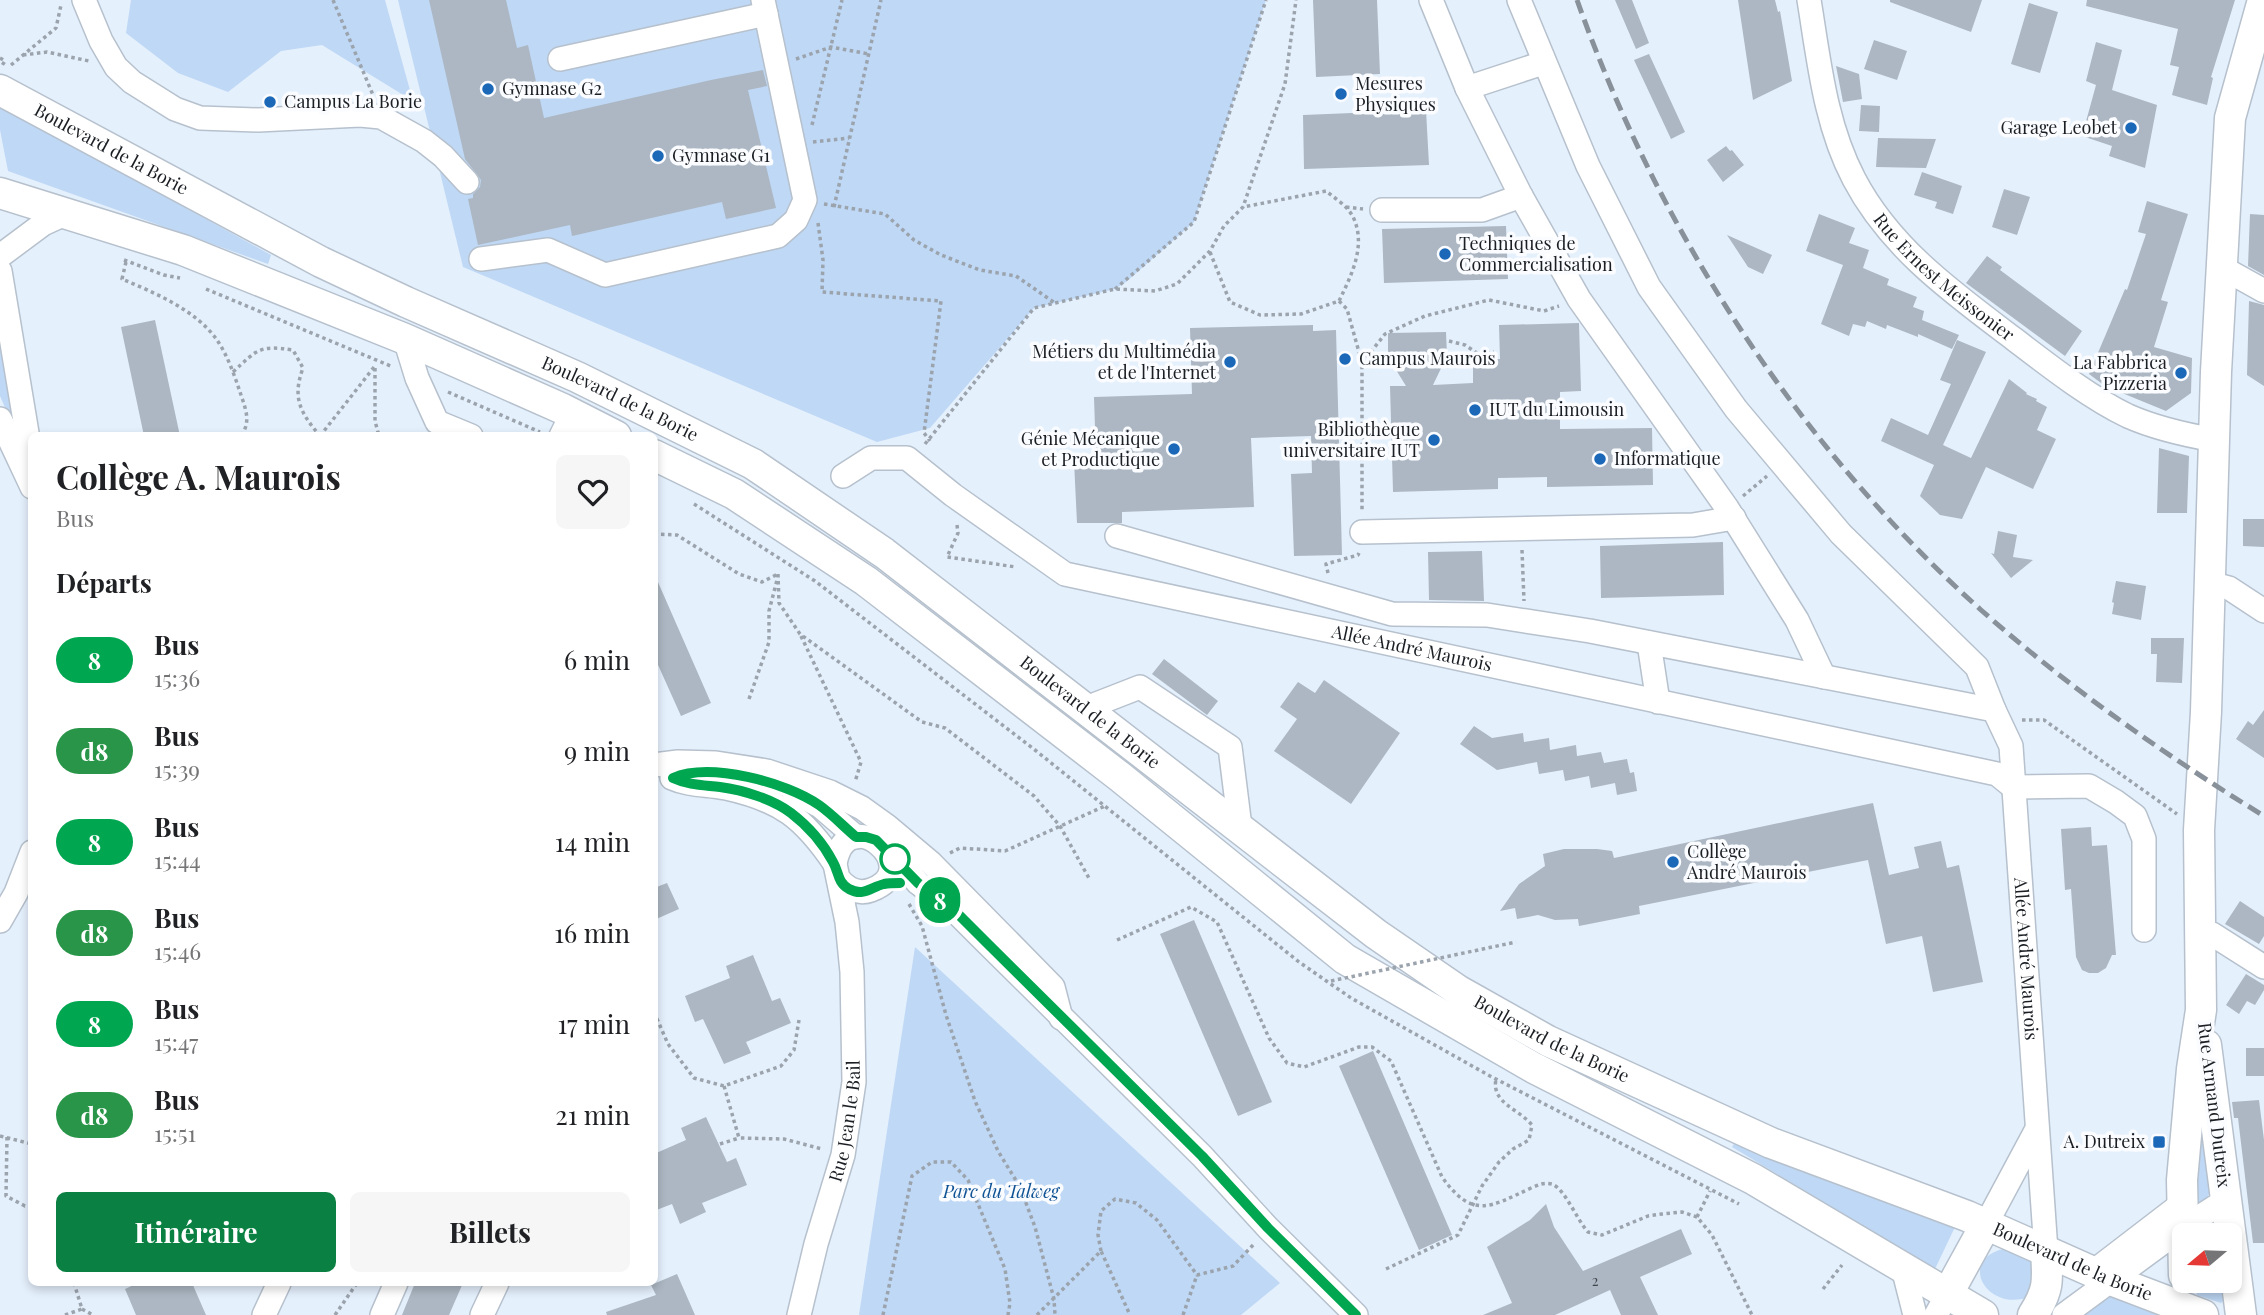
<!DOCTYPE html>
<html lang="fr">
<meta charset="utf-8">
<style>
:root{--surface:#fff;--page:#f6f6f6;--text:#202124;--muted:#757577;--accent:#0b8043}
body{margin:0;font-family:"Playfair Display",serif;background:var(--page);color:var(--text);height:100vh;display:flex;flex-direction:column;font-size:26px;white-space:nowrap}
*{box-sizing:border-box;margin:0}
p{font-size:23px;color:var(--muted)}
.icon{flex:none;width:38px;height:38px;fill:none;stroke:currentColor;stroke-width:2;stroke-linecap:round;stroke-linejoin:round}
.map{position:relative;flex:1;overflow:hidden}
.details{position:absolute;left:28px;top:432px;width:630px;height:854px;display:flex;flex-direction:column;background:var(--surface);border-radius:10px;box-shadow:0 4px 10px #0003}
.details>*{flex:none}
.badge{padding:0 14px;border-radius:23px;font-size:24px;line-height:46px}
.needle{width:46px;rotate:251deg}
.buttons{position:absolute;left:2172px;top:1223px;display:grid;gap:14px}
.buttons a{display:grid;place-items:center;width:70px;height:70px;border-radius:10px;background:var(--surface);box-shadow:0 4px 10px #0003;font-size:35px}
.map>.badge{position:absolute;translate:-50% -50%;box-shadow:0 0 0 4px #fff}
h2{padding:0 28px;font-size:26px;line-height:63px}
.round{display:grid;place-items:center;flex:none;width:74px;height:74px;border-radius:10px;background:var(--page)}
.head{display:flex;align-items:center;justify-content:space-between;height:119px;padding:0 28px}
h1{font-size:33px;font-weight:700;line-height:52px}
.button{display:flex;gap:14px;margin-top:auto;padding:14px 28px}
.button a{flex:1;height:80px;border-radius:10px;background:var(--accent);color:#fff;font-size:28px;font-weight:700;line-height:80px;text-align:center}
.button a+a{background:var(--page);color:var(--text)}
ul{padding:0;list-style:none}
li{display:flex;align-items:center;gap:21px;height:91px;padding:0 28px}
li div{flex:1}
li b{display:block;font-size:26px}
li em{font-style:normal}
li .badge{min-width:77px;font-weight:700;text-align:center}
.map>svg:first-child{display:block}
.green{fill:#bfd8f5}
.building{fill:#acb7c3}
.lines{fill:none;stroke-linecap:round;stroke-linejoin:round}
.minor-casing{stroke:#b6c1cd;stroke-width:26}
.major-casing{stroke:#b6c1cd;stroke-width:33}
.path{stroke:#9ba3ad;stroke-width:3.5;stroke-dasharray:3.5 3.5;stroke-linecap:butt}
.minor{stroke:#fff;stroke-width:23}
.major{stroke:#fff;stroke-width:30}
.rail{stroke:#889099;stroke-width:5;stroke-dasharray:14 7;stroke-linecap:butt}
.path-bridge{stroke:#9ba3ad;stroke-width:3.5;stroke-dasharray:3.5 3.5;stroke-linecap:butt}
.line-casing{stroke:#fff;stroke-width:16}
.line{stroke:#00a650;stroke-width:10}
.poi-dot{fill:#1a68b7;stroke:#fafcff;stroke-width:2.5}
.stop-dot{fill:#fff;stroke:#00a650;stroke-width:3.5}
.labels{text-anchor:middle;stroke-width:7;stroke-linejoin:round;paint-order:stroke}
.number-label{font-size:14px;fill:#3f454c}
.poi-label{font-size:18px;fill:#1b1f24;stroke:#fafcff;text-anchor:start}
.street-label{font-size:18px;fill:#1b1f24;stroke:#fafcff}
.park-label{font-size:18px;font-style:italic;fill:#105395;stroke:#fafcff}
</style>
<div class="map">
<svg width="2264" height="1315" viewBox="0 0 2264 1315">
<rect width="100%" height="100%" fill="#e5f0fd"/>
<!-- green -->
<path class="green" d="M131,0h254l28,101 -91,-56 -41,6 -53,41 -50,-19 -52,-40z
M398,0h868l-72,222 -68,60 -11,7 -81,19 -104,120 -53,14 -414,-175z
M0,105l271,150 -3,9 -260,-93 -8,-41z
M0,332l23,117 -23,-53z
M915,947l365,336 -39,32h-382z
M2203,1096l8,93 -8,19 -12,5z
M1735,1142l220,85 -20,42 -203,-122z
M2008,1248c30,16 30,16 23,48 -44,19 -77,-39 -23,-48z
M2196,1281h29l2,16 -6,6 -24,-8z
M2109,1289l57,26h-88z"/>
<!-- building -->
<path class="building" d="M429,0h77l11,48 11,-3 16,73 167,-38 52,-10 4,16 -19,4 28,118 -50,11 -4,-17 -150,34 -2,-11 -92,20 -10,-46 5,-1v-4l7,-7 1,-7 -16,-21z
M1313,0h64l3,74 -64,3z
M1615,0h17l17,43 -13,6z
M1738,0h37l3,12 2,-1 12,70 -39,19z
M1890,0h92l-11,32 -81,-30z
M2087,0h148l-24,77 2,1 -6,27 -35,-10 7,-28 -9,-2 8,-36 -92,-23z
M2029,3l29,9 -18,61 -29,-9z
M1874,40l33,11 -10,29 -33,-11z
M2096,42l26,8 -10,40 45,15 -12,63 -36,-12 3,-10 -30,-10 14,-51 -10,-4z
M1649,54l36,78 -14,7 -37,-79z
M1836,66l23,8 3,25 -19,3z
M1861,105l19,1 -1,26 -20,-1z
M1426,110l3,55 -125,4 -1,-54z
M1878,138l58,1 -10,29 -50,-1z
M1726,146l4,5 2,-1 12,15 -21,17 -16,-22z
M1922,172l40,14 -9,28 -18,-6 2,-6 -23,-7z
M2004,189l26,8 -13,38 -25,-8z
M2147,201l41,13 -27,86 7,2 -14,45 38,11 -1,35 -25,18 -61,-25 -16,-12 36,-85 2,1 19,-56 -8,-2z
M1819,214l36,14 -6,15 20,7 -6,18 26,11 -2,6 30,12 -4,10 11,4 -2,9 37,15 -7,14 -34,-15v3l-31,-12 -1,4 -19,-8 -2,6 -12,-3 -4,12 -28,-12 22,-59 -37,-14z
M2250,214l14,1v60l-16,-9z
M1506,226l2,53 -124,4 -2,-54z
M1727,235l45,20 -9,19 -15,-7z
M1987,256l15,11 -2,3 82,61 -17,25 -99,-73z
M2249,301l15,4v81l-17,-11z
M155,320l25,116h-36l-19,-90 -4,-19z
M1579,323l2,68 -21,1v37l92,-1 1,57 -106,2v-10l-49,1v11l-105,3 -3,-106h16l-18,-29v-24l58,-1 1,24 -14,29 40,-2v-23l27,-1 -1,-34z
M1313,325v6l23,-1 6,225 -48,1 -3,-82 21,-1 -1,-37 -60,2 3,69 -132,5v11h-45l-3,-62 22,-1 -2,-63 98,-3 -2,-66z
M1957,340l29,12 -43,93 28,13 38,-79 18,14 -1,1 11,5 -1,2 11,6 -10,23 19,9 -23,50 -47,-22 -24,52 -22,-4 -20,-19 14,-31 -53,-24 10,-23 37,17 23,-51 -11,-4z
M2159,448l30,8 -2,57h-30z
M2243,519h21v28l-21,-1z
M1998,531l19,4 -4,22 20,3 -22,18 -20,-25 3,1z
M1723,542l1,53 -123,3 -1,-52z
M1482,551l2,50 -55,-1 -1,-48z
M654,573l57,130 -30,13 -27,-60z
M2116,581l30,5 -5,34 -29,-6 2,-11 -2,-1z
M2151,638h33l-2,45 -26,-1 1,-28h-6z
M1164,659l54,42 -11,14 -55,-41z
M1324,680l76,53 -49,71 -77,-53 23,-32 -17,-12 18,-25 17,11z
M2264,710v48l-28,-19 12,-18 5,4z
M1474,726l18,12 31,-5 1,9 25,-4 1,12 26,-5 1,11 24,-4 3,11 23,-4 3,14 4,-1 3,19 -20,4 -2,-12 -24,5 -2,-12 -24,5 -2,-11 -24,4 -2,-12 -40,8 -37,-26z
M1873,803l16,72 30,-7 -5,-21 27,-6 6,27 12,-3 24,117 -50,10 -11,-56 -36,8 -18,-84 -229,46 1,8 -61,12 -1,-7 -23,1 -17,-5 -21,4 -2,-11 -15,3 19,-27 26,-18 -2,-12 21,-5h33l15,2 2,7z
M2091,827l1,19 15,-1 9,110h-4l-6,13 -8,5h-9l-7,-3 -6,-13 -5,-68 -6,1 -4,-61z
M667,883l12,26 -25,11v-32z
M2240,901l24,16v19l-5,8 -34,-20z
M1194,920l78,182 -34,14 -78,-182z
M753,955l19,46 8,-3 11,25 -45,19 5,11 -27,11 -21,-45 -8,3 -10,-26 45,-18 -4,-12z
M2246,974l18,11v5l-9,15 -8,-4 -8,13 -13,-9z
M2246,1048h18v28h-18z
M1373,1051l79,184 -33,15 -80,-184z
M2259,1100l5,40v103h-11l-15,-125h-4l-2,-16z
M706,1117l21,45 9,-4 11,27 -45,18 4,9 -26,12 -8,-20 -18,7v-57l32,-14 -5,-12z
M1546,1204l8,23 29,44 98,-42 11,25 -52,23 18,38h-37l-11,-25 -55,25h-72l29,-12 -25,-56 43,-27z
M677,1274l18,41h-88l-1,-3 50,-17 -5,-10z
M138,1283h54l14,32h-70l-11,-26z
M415,1283h48l-14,32h-47z"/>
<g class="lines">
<!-- minor casing -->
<g class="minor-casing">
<g id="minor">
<path d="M84,0l17,41 15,26 16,15 43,27 25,9 58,2 102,-5 21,2 43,24 19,15 24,26"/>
<path d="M1431,0l36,88 54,108 58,103 148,209 70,112 27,57"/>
<path d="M1519,0l69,166 61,121 87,122 105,125 136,133 17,43"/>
<path id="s1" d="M1809,0c10,61 16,124 45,179 36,69 99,114 160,160 34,26 76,59 114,77 27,12 58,19 87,24"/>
<path d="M560,59l206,-45"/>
<path d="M1467,88l76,-25"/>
<path d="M1382,210h100l39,-14"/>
<path d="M0,256l43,-32 24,-11"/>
<path d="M481,259l67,-9 57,25 173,-39 18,-16 9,-20 -42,-200"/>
<path d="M2221,267l43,24"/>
<path d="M0,271l32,192"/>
<path d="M405,339l12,39 20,44 34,14"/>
<path d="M0,419l32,68"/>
<path d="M561,436l11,-22"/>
<path id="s2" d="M843,476l28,-18h36l46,37 112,79 932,200 16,13 76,-1 27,16 19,14 9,23v91"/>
<path d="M1362,532l331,-7 41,-7"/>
<path id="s3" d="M1117,536l275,78 95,1 103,16 404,79 17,36 35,505"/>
<path d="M2210,583l19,5 35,23"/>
<path d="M1649,643l9,59"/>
<path d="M1086,708l54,-21 90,60 10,80"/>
<path d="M654,765l24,-3 38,1 51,8 63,21 32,16 25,18 44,37 122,124 8,31"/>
<path d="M672,778c18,8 35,6 54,10 55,12 78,30 109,76"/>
<path d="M794,792l26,14 36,31"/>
<path d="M887,853l14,10 17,20 39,30 29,29 216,214 66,72 88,87"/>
<path d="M0,921l16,-28 16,-41"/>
<path d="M2201,933l11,1 52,33"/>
<path d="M1985,1226l52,-97"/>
<path d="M1903,1268l12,47"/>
<path d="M264,1315l15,-32"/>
<path d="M382,1315l14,-32"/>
<path d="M482,1315l15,-32"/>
<path id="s4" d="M799,1315l17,-71 27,-89 11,-73 -2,-110 -5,-50 -12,-58c12,-67 93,6 36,26 -13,5 -25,-2 -33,-12"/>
<path d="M1936,1315l11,-20"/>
<path d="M2064,1315l117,-86 45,-29"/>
</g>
</g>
<!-- major casing -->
<g class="major-casing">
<g id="major">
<path id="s5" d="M0,90l321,172 85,40 171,75 176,87 131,89 492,381 83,57 89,50 223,102 196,73 144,64 92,35"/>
<path d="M0,193l183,57 222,89 158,70 53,27"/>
<path d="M654,455l80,39 132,87 253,195 226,183 189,109 219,111 230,136"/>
<path d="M2206,1045l35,270"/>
<path d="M2096,1274l86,-66"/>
<path d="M2184,1275l-2,-95 10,-111 9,-59 -2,-180 7,-118 10,-340 14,-254 33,-118"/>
<path d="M1947,1295l38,-69"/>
<path d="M2033,1315c16,-25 15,-34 13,-64"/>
</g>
</g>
<!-- path -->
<path class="path" d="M333,0l40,95
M23,55l24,-3 42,9
M0,58l5,3 -4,6
M796,59l35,-12 38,7
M11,65l45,-37 5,-23
M812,125l30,-125
M813,142l36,-4
M824,204l61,10 29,26 27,15 39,15 36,6 39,27
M834,207l47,-207
M1346,207l17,2
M818,223l5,37 -1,32 119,9 -17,132 6,8
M1210,252l20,50 30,13 41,-1 38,-13c12,-25 27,-54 15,-82 -5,-12 -18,-20 -28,-28l-83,16
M124,260l40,15 16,3
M126,262l-4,17c33,14 74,31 95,61 11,16 18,37 24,55 5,15 10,27 0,41
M206,289l187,78
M1115,289l79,-67 72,-222
M1339,301l8,8 15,54v148
M1449,341l16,4 12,8
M1362,363l23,-29 40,-18 64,-16 55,11 15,-5
M1447,367c17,-7 30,-14 47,-15
M375,368v53l4,15
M233,372c25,-23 26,-27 60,-22l10,18c-11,30 -3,44 17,68
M448,392l92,40
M320,436l55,-70
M925,444l109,-136 81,-19 40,2 22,-7 33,-33 14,-25 19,-19 42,-123 11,-84
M1743,496l24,-20
M694,504l121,77 220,169 264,212 52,36 139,78 249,128
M957,525l1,8 -11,24 69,10
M654,534l23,1 62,39 23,8 16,-8
M1522,550l2,51
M1328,573l-2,-9 32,-9 1,-2
M778,574l1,29 21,31 122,88 23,6 89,68 26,30 30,54
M801,636l60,126 -6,20
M749,699l20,-57v-31l8,-31
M2022,720h22l133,94
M950,853l10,-5 45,3 100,-45
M909,904l13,22 24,89 29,86 23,50 22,36 15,40 19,72 1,16
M1117,940l74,-33 26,15 52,116 18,25 17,4 55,-20h13l19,14 51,116c31,43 48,30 89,11 7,-3 13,-6 21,-4 13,5 25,36 36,48l14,3 46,-19 14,-2 20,-2 15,5 15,18 40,80
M654,1012l14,32 26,34 30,8 57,-20 13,-16 5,-30
M724,1086l15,52 45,1 38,10
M0,1136l32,8
M7,1137l-1,59 19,10 7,-1
M720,1144l19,-6
M1697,1217l13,-26
M1101,1251l-3,-16 3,-24 14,-12 21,4 21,17 40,55 36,-9 21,-22
M1386,1269l72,-34 24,-49 17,-24 14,-13 16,-9 3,-15c-13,-16 -41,-22 -36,-46
M1823,1289l19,-24
M82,1309l11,6
M65,1315l17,-6 -8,-26
M335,1315l22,-32
M883,1315l29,-139 20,-14h19l17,18 37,89 5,34 -2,12
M1037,1315l64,-64 29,64
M1183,1315l14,-40"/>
<!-- minor -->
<use href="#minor" class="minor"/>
<!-- major -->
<use href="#major" class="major"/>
<!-- rail -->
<path class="rail" d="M1577,0c82,231 221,446 404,610 87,77 184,145 283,206"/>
<!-- path-bridge -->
<path class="path-bridge" d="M1331,981l185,-39"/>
</g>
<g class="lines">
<!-- line casing -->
<g class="line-casing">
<path id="line" d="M900,883c-5,0 -11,0 -16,1 -13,3 -20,13 -35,5 -12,-7 -10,-17 -16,-27 -10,-19 -25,-36 -42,-49 -19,-14 -48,-23 -71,-26 -17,-2 -32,-2 -47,-9 37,-16 113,4 146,27 13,9 25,22 37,32h10l10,3 42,43 39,30 29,29 216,214 66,72 88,87"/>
</g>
<!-- line -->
<use href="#line" class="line"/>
</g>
<!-- markers -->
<g class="poi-dot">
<circle cx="488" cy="89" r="7"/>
<circle cx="1341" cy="94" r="7"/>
<circle cx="270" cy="102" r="7"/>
<circle cx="2131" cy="128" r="7"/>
<circle cx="658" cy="156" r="7"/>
<circle cx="1445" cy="254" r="7"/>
<circle cx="1345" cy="359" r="7"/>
<circle cx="1230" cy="362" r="7"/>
<circle cx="2181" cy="373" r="7"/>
<circle cx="1475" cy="410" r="7"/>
<circle cx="1434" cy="440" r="7"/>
<circle cx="1174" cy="449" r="7"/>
<circle cx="1600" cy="459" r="7"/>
<circle cx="1673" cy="862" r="7"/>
<rect x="2152" y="1135" width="14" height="14" rx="3.5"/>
</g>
<circle class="stop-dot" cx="895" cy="859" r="14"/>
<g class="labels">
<!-- number labels -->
<g class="number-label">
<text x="1595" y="1286">2</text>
</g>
<!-- poi labels -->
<g class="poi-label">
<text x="1355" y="90">Mesures<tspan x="1355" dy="21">Physiques</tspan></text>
<text x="502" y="95">Gymnase G2</text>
<text x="284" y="108">Campus La Borie</text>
<text x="2117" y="134" text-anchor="end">Garage Leobet</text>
<text x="672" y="162">Gymnase G1</text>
<text x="1459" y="250">Techniques de<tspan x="1459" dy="21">Commercialisation</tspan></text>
<text x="1216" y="358" text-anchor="end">Métiers du Multimédia<tspan x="1216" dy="21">et de l'Internet</tspan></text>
<text x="1359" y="365">Campus Maurois</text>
<text x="2167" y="369" text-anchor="end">La Fabbrica<tspan x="2167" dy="21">Pizzeria</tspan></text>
<text x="1489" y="416">IUT du Limousin</text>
<text x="1420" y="436" text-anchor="end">Bibliothèque<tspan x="1420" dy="21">universitaire IUT</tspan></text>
<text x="1160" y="445" text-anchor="end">Génie Mécanique<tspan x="1160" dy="21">et Productique</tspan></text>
<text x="1614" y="465">Informatique</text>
<text x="1687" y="858">Collège<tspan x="1687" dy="21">André Maurois</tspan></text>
<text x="2145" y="1148" text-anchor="end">A. Dutreix</text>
</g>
<!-- street labels -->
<g class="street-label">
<text dy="6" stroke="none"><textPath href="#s5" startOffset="126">Boulevard de la Borie</textPath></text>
<text dy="6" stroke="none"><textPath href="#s1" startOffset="320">Rue Ernest Meissonier</textPath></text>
<text dy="6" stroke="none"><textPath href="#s5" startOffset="693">Boulevard de la Borie</textPath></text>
<text dy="6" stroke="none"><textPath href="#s2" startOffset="620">Allée André Maurois</textPath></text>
<text dy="6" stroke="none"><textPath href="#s5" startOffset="1260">Boulevard de la Borie</textPath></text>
<text dy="6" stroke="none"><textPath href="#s3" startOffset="1150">Allée André Maurois</textPath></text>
<text dy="6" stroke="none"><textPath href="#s5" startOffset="1827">Boulevard de la Borie</textPath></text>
<text transform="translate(2214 1105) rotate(83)" y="6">Rue Armand Dutreix</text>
<text dy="6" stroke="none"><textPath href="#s4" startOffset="200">Rue Jean le Bail</textPath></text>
<text dy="6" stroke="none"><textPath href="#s5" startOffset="2394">Boulevard de la Borie</textPath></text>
</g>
<!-- park labels -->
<g class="park-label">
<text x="1001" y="1198">Parc du Talweg</text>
</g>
</g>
</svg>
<div class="buttons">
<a><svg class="needle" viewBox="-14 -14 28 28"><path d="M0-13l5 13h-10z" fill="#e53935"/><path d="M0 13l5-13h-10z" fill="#757577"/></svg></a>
</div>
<b class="badge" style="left:940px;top:900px;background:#00a650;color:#fff">8</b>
<section class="details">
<div class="head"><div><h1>Collège A. Maurois</h1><p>Bus</p></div><a class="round"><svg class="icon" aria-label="heart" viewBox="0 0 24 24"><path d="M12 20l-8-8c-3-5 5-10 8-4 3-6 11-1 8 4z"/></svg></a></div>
<h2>Départs</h2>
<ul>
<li><span class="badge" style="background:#00a650;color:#fff">8</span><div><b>Bus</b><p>15:36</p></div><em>6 min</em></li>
<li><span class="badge" style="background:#289548;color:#fff">d8</span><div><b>Bus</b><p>15:39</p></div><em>9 min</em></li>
<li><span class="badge" style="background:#00a650;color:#fff">8</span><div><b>Bus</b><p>15:44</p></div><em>14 min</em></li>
<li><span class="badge" style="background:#289548;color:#fff">d8</span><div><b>Bus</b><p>15:46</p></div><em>16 min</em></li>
<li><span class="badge" style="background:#00a650;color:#fff">8</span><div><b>Bus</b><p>15:47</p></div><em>17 min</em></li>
<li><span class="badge" style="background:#289548;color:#fff">d8</span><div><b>Bus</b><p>15:51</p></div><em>21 min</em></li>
</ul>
<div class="button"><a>Itinéraire</a><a>Billets</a></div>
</section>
</div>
